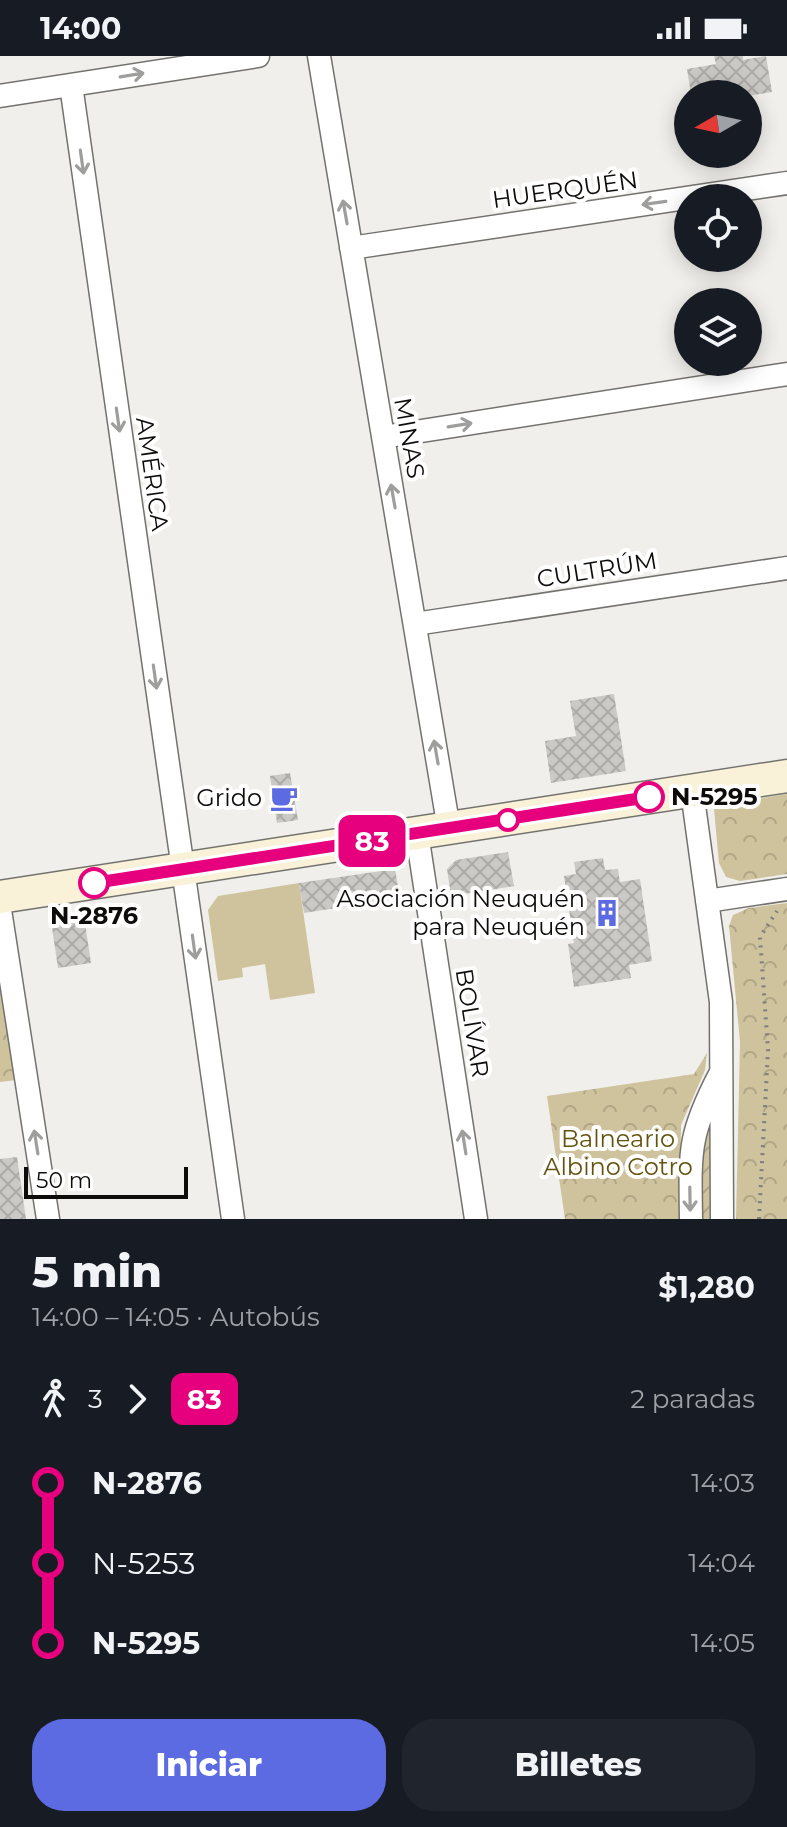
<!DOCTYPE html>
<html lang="es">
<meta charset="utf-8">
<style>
:root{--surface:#171b24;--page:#20242c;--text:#f1f3f6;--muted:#9ea1a6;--accent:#5c6be2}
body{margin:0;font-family:Montserrat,sans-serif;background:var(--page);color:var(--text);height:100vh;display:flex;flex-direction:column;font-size:30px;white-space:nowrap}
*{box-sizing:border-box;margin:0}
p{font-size:26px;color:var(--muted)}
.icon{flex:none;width:44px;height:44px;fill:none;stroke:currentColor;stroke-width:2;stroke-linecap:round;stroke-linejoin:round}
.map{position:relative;height:1163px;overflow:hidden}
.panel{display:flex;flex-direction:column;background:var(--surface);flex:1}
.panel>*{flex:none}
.badge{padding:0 16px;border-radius:12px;font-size:28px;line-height:52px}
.needle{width:52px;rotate:261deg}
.tools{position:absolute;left:674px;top:24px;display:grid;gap:16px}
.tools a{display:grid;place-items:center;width:88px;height:88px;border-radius:50%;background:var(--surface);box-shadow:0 4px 20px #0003;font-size:40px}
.scale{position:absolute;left:24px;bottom:20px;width:164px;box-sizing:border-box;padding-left:8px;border:4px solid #0d0c0b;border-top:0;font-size:22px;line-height:28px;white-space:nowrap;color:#0d0c0b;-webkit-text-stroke:6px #fff;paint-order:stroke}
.map>.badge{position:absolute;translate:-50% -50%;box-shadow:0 0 0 4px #fff}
.legs{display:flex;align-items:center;gap:12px;height:88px;padding:0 32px;font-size:26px}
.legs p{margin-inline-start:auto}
.summary{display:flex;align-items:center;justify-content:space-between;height:136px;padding:0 32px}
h1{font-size:44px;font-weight:800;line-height:60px}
.action{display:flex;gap:16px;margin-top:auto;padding:16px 32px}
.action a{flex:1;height:92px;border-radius:32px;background:var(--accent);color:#fff;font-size:32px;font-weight:800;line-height:92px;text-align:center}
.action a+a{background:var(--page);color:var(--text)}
ul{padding:0 32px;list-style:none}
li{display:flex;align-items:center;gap:28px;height:80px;font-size:30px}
li i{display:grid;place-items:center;width:12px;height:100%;margin:0 10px;background:currentColor}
li i::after{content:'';width:20px;height:20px;margin:-10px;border:6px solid;border-radius:50%;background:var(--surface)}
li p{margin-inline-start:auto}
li:first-child i{background:linear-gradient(#0000 50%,currentColor 0)}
li:last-child i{background:linear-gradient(currentColor 50%,#0000 0)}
.status{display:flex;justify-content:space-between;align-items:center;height:56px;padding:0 40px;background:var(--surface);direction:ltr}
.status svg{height:22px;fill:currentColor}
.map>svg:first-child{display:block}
.grass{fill:#cec39d}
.park{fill:url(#park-crowns)}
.garden{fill:url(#garden-furrows)}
.building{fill:url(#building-cross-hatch)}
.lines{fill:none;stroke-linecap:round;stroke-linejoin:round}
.minor-casing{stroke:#73726e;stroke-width:25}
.secondary-casing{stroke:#73726e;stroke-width:35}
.path{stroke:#7f7e7c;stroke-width:4;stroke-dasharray:2 6;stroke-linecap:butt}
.minor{stroke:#fff;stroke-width:22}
.secondary{stroke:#f9f2d8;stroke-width:32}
.oneway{stroke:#9e9e9d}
.line-1-casing{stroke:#fff;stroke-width:18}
.line-1{stroke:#e6007e;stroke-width:12}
.stop-1-dot{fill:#fff;stroke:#e6007e;stroke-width:4}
.labels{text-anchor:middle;stroke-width:8;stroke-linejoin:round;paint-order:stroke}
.street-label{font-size:24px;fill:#0d0c0b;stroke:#fff}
.stop-label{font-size:24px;font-weight:bold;fill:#0d0c0b;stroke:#fff;text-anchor:start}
.poi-label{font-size:24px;fill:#0d0c0b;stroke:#fff;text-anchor:end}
.park-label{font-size:24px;fill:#64530e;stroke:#fff}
</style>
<div class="status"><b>14:00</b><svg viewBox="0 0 49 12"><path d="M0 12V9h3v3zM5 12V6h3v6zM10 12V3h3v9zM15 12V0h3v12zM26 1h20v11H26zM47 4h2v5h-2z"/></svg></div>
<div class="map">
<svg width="787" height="1163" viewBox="0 0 787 1163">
<defs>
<pattern id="park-crowns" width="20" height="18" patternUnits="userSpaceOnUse" patternTransform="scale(2)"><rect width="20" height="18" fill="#cec39d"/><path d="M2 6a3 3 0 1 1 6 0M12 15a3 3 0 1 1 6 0" fill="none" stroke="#b0a686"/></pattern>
<pattern id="garden-furrows" width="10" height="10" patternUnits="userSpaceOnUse" patternTransform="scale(2)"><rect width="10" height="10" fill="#cec39d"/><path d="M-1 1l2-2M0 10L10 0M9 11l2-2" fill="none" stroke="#b0a686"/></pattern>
<pattern id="building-cross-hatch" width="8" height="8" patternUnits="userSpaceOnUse" patternTransform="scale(2)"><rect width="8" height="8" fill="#cac9c5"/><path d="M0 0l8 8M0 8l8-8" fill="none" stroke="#acaba8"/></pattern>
</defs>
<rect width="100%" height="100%" fill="#f0efeb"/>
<!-- grass -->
<path class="grass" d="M299,827l16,110 -45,7 -5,-36 -23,4 1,9 -25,4 -10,-71 10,-14z"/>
<!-- park -->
<path class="park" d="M787,738v80l-47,7 -14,-4 -7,-14 -5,-54 6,-4z
M787,847v316h-51l4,-177 -11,-116 4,-11 16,-7z
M0,914l17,110 -17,2z
M707,997l-2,17 -24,55 -1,94h-115l-18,-123 147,-22z"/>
<!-- garden -->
<path class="garden" d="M708,1067l8,96h-17v-85z"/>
<!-- building -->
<path class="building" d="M714,0h29v4l23,-4 6,36 -24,4 -57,-2 -4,-25 29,-5z
M614,638l12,77 -75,12 -6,-42 31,-5 -6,-35z
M290,717l8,47 -21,3 -7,-47z
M508,796l6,34 -63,10 -4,-27 9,-9z
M603,802l2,12 13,-1 2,13 20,-3 12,82 -23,4 2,13 -57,9 -6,-43 6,-1 -10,-67 12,-2 -2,-12z
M395,813l5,29 -96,15 -5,-30z
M84,860l7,47 -33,5 -7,-47z
M17,1101l9,62h-26v-60z"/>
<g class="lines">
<!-- minor casing -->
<g class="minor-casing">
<path id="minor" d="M319,0l130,773
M71,29l162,1134
M0,40l258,-40
M351,192l436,-65
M383,381l404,-63
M415,568l372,-56
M692,735l29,211 1,217
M417,778l59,385
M707,845l80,-12
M0,854l48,309
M691,1163c-1,-68 -3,-84 29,-145"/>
</g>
<!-- secondary casing -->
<g class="secondary-casing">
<path id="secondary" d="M0,841l787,-121"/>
</g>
<!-- path -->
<path class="path" d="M759,1163l9,-169 -8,-113 17,-26"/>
<!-- minor -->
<use href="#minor" class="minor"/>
<!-- secondary -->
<use href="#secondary" class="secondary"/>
</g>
<!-- one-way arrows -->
<defs><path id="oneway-shaft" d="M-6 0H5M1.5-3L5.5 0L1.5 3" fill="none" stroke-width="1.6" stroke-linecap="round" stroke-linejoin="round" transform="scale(2)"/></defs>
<g class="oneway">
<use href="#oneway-shaft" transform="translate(132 19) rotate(-9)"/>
<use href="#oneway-shaft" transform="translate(82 106) rotate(82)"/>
<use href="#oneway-shaft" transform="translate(654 147) rotate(172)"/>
<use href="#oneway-shaft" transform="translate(345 156) rotate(-100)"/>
<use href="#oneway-shaft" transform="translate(118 364) rotate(82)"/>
<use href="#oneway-shaft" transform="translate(460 369) rotate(-9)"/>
<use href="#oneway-shaft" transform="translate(393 440) rotate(-100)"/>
<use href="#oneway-shaft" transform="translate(155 621) rotate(82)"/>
<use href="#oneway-shaft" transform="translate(436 696) rotate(-100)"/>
<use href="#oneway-shaft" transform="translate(194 891) rotate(82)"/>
<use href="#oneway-shaft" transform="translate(36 1086) rotate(-99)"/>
<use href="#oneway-shaft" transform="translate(464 1086) rotate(-99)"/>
<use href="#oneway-shaft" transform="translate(690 1143) rotate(89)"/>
</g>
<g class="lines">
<!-- line-1 casing -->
<g class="line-1-casing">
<path id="line-1" d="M94,827l555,-86"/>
</g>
<!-- line-1 -->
<use href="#line-1" class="line-1"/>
</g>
<!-- icons -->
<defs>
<g id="cafe-bare" transform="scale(2.16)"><path d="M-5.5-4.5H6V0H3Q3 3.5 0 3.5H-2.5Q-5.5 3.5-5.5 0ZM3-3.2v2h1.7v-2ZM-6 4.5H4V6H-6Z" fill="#5c6be2" stroke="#fff" stroke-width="2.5" paint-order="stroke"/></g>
<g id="building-bare" transform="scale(2.16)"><path d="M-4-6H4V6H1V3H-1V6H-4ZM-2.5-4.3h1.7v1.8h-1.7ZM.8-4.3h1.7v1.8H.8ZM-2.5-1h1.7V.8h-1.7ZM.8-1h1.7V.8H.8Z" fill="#5c6be2" stroke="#fff" stroke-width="2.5" paint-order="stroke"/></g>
</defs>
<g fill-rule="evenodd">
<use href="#cafe-bare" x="284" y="742"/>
<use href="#building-bare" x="607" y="857"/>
</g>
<!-- markers -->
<g class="stop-1-dot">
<circle cx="649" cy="741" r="14"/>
<circle cx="508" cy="764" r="10"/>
<circle cx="94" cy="827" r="14"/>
</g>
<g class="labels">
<!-- street labels -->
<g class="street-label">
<text transform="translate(565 134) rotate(-8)" y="8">HUERQUÉN</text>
<text transform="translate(409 382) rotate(80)" y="8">MINAS</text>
<text transform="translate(152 418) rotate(82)" y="8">AMÉRICA</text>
<text transform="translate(597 514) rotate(-9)" y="8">CULTRÚM</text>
<text transform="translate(472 967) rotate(81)" y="8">BOLÍVAR</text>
</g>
<!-- stop labels -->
<g class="stop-label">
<text x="671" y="749">N-5295</text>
<text x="94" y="868" text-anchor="middle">N-2876</text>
</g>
<!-- poi labels -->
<g class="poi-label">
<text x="262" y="750">Grido</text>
<text x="585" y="851">Asociación Neuquén<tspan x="585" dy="28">para Neuquén</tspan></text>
</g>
<!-- park labels -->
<g class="park-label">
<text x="618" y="1091">Balneario<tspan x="618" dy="28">Albino Cotro</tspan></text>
</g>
</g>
</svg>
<div class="tools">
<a><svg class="needle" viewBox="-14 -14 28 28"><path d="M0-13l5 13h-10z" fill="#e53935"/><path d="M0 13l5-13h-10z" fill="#9ea1a6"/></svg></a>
<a><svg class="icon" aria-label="locate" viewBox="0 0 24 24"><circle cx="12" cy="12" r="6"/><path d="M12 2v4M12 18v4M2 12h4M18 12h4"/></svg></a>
<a><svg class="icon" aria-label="layers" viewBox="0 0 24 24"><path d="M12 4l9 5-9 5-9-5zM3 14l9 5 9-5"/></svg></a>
</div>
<div class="scale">50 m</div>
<b class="badge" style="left:372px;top:785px;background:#e6007e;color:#fff">83</b>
</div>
<section class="panel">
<div class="summary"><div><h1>5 min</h1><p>14:00 – 14:05 · Autobús</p></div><b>$1,280</b></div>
<div class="legs"><svg class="icon" aria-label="walk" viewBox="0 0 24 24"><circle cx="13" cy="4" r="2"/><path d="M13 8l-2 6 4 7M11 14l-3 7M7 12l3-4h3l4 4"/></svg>3<svg class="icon" aria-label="forward" viewBox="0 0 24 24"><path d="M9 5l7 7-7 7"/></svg><b class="badge" style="background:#e6007e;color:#fff">83</b><p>2 paradas</p></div>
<ul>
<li><i style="color:#e6007e"></i><b>N-2876</b><p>14:03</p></li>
<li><i style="color:#e6007e"></i><span>N-5253</span><p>14:04</p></li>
<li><i style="color:#e6007e"></i><b>N-5295</b><p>14:05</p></li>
</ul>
<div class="action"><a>Iniciar</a><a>Billetes</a></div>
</section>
